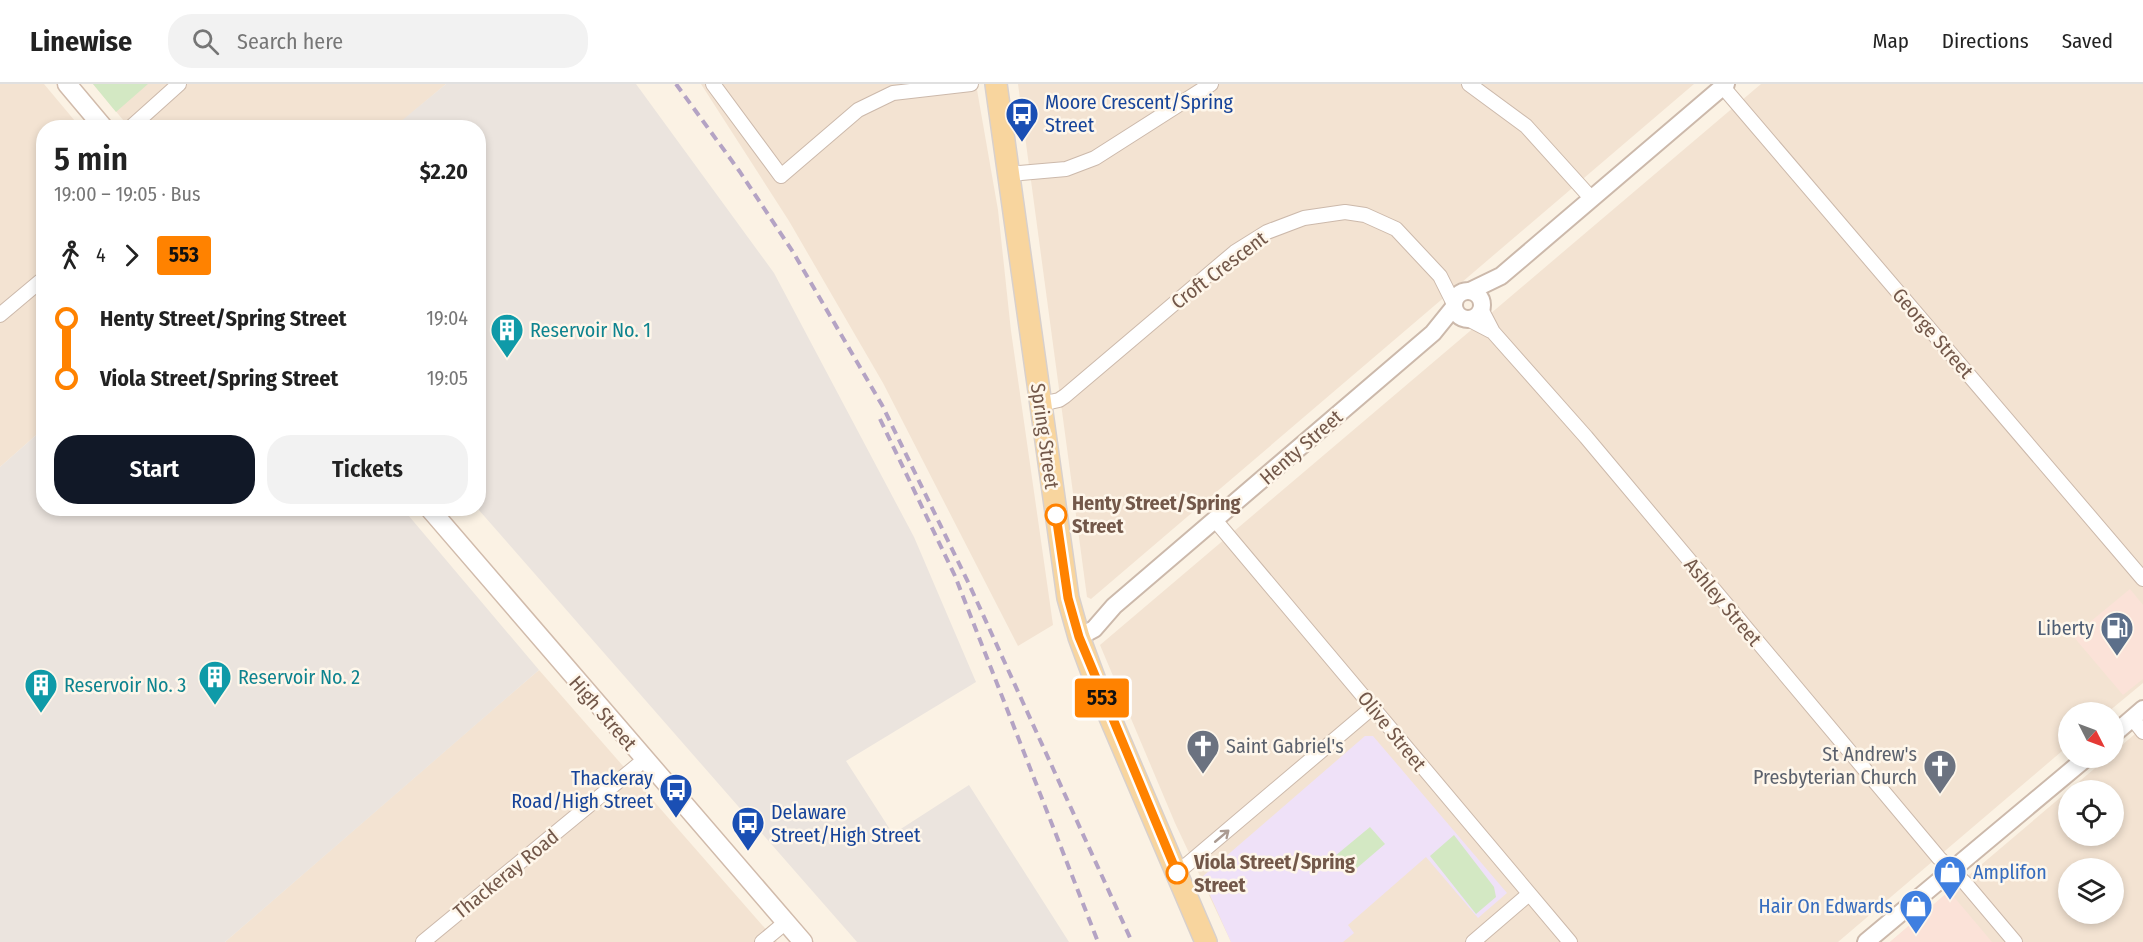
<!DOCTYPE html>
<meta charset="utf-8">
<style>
:root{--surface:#fff;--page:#f2f2f2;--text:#222;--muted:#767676;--line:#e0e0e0;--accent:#111827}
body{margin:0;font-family:"Fira Sans Condensed",sans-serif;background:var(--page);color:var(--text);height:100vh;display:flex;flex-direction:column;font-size:22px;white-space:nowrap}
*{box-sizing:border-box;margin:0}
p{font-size:20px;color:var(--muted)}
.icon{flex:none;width:33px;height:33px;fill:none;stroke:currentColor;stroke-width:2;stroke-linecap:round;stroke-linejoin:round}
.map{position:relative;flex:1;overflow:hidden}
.sheet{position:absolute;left:36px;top:36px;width:450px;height:396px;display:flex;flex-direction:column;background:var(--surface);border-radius:24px;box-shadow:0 3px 9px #0003}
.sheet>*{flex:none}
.badge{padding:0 12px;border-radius:4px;font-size:21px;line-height:39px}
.needle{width:39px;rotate:132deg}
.fabs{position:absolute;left:2058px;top:618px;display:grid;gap:12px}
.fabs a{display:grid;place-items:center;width:66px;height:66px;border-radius:50%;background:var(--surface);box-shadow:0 3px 9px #0003;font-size:30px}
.map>.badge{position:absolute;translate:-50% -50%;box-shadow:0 0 0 3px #fff}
.legs{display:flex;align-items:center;gap:9px;height:66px;padding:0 18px;font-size:20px}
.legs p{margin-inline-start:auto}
.head{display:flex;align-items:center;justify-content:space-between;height:102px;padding:0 18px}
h1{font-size:33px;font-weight:600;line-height:45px}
.cta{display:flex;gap:12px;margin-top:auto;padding:12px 18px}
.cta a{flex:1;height:69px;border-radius:24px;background:var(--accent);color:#fff;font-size:24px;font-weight:600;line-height:69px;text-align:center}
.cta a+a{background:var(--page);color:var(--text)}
ul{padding:0 18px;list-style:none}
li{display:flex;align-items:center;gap:21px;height:60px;font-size:22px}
li i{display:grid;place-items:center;width:9px;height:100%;margin:0 8px;background:currentColor}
li i::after{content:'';width:15px;height:15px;margin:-8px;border:4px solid;border-radius:50%;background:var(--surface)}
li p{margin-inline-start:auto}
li:first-child i{background:linear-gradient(#0000 50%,currentColor 0)}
li:last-child i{background:linear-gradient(currentColor 50%,#0000 0)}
header{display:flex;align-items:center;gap:36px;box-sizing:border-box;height:84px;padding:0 30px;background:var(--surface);border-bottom:2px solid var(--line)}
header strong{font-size:28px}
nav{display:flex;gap:33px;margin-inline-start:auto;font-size:21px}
.search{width:420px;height:54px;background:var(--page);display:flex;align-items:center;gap:15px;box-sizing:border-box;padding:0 21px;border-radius:24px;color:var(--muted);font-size:22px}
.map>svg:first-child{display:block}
.residential{fill:#f3e3d2;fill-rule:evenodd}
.commercial{fill:#fbe2d8}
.industrial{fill:#ebe4de}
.education{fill:#efe1f8}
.green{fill:#d3e8c3}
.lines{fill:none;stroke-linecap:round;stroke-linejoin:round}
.minor-casing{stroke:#ccb9ab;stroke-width:16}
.tertiary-casing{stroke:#ccb9ab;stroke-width:20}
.secondary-casing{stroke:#d1bbab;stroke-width:21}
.primary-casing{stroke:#d8d0cc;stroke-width:24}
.minor{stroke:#fff;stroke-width:14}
.tertiary{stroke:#fff;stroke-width:16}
.secondary{stroke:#fff;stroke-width:18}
.primary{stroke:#f8d59e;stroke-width:21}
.rail{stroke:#b4a3c4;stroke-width:4;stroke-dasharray:9 6;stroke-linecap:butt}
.oneway{stroke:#ab9b92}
.line-1-casing{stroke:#fff;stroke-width:14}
.line-1{stroke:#ff8200;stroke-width:9}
.stop-1-dot{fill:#fff;stroke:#ff8200;stroke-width:3}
.labels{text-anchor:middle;stroke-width:5;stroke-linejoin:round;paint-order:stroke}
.transit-label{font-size:20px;fill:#164399;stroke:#fef6ea;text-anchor:start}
.street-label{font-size:20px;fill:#73584a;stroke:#fef6ea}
.culture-label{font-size:20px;fill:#0d838f;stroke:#fef6ea;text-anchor:start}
.stop-label{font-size:20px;font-weight:bold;fill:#73584a;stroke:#fef6ea;text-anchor:start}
.service-label{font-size:20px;fill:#4e5e75;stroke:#fef6ea;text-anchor:end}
.worship-label{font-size:20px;fill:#5b616d;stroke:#fef6ea;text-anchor:start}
.shop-label{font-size:20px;fill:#366cbe;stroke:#fef6ea;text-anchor:start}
</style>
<header>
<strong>Linewise</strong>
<div class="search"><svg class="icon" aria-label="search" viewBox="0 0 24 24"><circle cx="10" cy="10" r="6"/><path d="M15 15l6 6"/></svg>Search here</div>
<nav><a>Map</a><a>Directions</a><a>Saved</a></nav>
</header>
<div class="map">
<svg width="2143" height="858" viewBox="0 0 2143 858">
<rect width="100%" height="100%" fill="#fbf2e4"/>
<!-- residential -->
<path class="residential" d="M0,0h44l36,43 -36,1 -1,301 -43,38z
M93,0h353l-52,44 -265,-1z
M701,0h275l22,126 13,121 42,294 -35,21 -135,-263 -94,-162z
M1018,0h676l-603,515 -4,-2z
M1761,0h382v599l-35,29h-40v34l-230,196h-607l-56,-119 -75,-178z
M539,586l238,272h-552l280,-243z
M2143,643v215h-253l217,-184h7v-6zM2068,706h46v46h-46zM2068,784h46v46h-46z"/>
<!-- commercial -->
<path class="commercial" d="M2130,505l13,16v74l-20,16 -50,-59z
M1949,807l43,51h-102z"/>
<!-- industrial -->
<path class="industrial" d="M446,0h190l138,189 140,264 62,145 -130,79 47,73 76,-49 100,157h-212l-379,-433v-381l-84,-1z
M43,345l1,79 359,1 136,161 -314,272h-225v-475z"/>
<!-- education -->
<path class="education" d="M1365,652h8l134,157 -29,25 -52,-61 -78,68 6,8 -11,9h-112l-29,-65z"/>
<!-- green -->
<path class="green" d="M93,0h55l-32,28z
M1370,743l15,17 -35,30 -15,-18z
M1454,751l40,52 2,10 -20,17 -46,-58z"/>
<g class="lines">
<!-- minor casing -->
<g class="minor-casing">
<path id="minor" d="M713,0l68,92 77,-66 35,-17 78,-9
M1469,0l57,42 65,72
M1723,3l420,492
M130,44l49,-44
M1009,90l57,-5 29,-11 116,-74
M1481,225l12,23 93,105 353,421 27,26 49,58
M0,231l44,-37
M1468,235l23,12
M1041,320l18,-4 6,-4 170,-144 32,-20 37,-14 41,-6 20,3 31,14 44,47 14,28
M1215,436l355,422
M2132,634l11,14
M1177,789l196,-166
M423,858l221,-182
M762,858l24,-20
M1473,858l56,-48"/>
</g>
<!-- tertiary casing -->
<g class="tertiary-casing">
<path id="tertiary" d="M1454 221a14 14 0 1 1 28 0a14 14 0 1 1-28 0Z
M1470,207l31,-15 225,-192
M1079,553l15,-8 20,-23 319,-273 21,-26
M2114,650l29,-25
M1866,858l220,-184"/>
</g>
<!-- secondary casing -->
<g class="secondary-casing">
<path id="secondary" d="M67,0l37,44
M429,424l374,434"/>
</g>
<!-- primary casing -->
<g class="primary-casing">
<path id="primary" d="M996,0l72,514 11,39 21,57 106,248"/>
</g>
<!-- minor -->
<use href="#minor" class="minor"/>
<!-- tertiary -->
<use href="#tertiary" class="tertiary"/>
<!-- secondary -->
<use href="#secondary" class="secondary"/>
<!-- primary -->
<use href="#primary" class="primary"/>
<!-- rail -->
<path class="rail" d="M676,0l64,88 53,80 89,153 87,179 163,358
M880,335l75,157 143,366"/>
</g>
<!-- one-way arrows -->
<defs><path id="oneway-shaft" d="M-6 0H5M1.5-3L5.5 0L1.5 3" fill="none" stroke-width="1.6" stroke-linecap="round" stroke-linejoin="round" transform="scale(1.5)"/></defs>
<use class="oneway" href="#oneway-shaft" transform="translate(1222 752) rotate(-40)"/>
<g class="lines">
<!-- line-1 casing -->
<g class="line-1-casing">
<path id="line-1" d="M1056,431l12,83 11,39 98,236"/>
</g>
<!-- line-1 -->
<use href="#line-1" class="line-1"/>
</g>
<!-- icons -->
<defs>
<g id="bus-pin" transform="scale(1.725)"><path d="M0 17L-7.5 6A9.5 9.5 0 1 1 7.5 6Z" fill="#1a4fb4" stroke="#fef6ea"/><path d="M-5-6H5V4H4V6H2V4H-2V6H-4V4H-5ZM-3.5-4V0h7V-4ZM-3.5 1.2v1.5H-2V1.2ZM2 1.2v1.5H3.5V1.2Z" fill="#fff"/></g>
<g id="building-pin" transform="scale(1.725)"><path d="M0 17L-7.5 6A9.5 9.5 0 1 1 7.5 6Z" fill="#0f9aa8" stroke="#fef6ea"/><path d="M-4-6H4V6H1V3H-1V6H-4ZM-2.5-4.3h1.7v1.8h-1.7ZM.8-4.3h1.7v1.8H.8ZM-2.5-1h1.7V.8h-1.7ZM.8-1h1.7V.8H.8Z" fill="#fff"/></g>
<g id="fuel-pin" transform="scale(1.725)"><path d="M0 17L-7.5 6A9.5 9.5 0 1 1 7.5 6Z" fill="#5c6f8a" stroke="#fef6ea"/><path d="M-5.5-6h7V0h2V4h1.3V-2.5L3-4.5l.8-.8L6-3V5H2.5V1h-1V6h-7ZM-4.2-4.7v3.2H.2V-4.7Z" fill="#fff"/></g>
<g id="church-pin" transform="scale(1.725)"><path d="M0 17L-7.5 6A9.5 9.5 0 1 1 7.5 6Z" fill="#6b7280" stroke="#fef6ea"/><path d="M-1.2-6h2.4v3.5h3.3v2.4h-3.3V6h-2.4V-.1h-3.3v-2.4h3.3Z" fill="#fff"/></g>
<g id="shop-pin" transform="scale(1.725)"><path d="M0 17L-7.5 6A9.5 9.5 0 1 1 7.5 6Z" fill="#3f7fe0" stroke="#fef6ea"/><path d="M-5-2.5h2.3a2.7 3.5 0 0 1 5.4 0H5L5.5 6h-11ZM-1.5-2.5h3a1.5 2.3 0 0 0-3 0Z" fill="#fff"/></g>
</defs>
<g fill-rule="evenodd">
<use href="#bus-pin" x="1022" y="30"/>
<use href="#building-pin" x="507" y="246"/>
<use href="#fuel-pin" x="2117" y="544"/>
<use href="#building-pin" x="215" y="593"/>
<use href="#building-pin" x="41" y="601"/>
<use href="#church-pin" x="1203" y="662"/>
<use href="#church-pin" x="1940" y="682"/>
<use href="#bus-pin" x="676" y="706"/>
<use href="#bus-pin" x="748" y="739"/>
<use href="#shop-pin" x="1950" y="788"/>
<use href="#shop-pin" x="1916" y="822"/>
</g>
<!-- markers -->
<g class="stop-1-dot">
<circle cx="1056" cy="431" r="10"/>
<circle cx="1177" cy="789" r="10"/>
</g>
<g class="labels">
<!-- transit labels -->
<g class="transit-label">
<text x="1045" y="25">Moore Crescent/Spring<tspan x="1045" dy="23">Street</tspan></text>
<text x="653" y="701" text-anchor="end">Thackeray<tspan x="653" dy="23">Road/High Street</tspan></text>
<text x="771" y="735">Delaware<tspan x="771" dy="23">Street/High Street</tspan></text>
</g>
<!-- street labels -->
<g class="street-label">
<text transform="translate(1219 186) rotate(-37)" y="7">Croft Crescent</text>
<text transform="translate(1933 249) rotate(49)" y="7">George Street</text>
<text transform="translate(1045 352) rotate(82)" y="7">Spring Street</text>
<text transform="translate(1301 363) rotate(-41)" y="7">Henty Street</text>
<text transform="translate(1723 518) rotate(50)" y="7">Ashley Street</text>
<text transform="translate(603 629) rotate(49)" y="7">High Street</text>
<text transform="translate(1392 647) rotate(51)" y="7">Olive Street</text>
<text transform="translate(506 790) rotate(-39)" y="7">Thackeray Road</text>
</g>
<!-- culture labels -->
<g class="culture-label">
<text x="530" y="253">Reservoir No. 1</text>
<text x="238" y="600">Reservoir No. 2</text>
<text x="64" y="608">Reservoir No. 3</text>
</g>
<!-- stop labels -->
<g class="stop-label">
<text x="1072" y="426">Henty Street/Spring<tspan x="1072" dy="23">Street</tspan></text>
<text x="1194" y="785">Viola Street/Spring<tspan x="1194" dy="23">Street</tspan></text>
</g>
<!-- service labels -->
<g class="service-label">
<text x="2094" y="551">Liberty</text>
</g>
<!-- worship labels -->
<g class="worship-label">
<text x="1226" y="669">Saint Gabriel's</text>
<text x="1917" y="677" text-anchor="end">St Andrew's<tspan x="1917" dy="23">Presbyterian Church</tspan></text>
</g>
<!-- shop labels -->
<g class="shop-label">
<text x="1973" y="795">Amplifon</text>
<text x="1893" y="829" text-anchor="end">Hair On Edwards</text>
</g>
</g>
</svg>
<div class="fabs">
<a><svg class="needle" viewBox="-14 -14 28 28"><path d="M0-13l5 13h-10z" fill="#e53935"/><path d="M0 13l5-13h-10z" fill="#767676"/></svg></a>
<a><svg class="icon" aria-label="locate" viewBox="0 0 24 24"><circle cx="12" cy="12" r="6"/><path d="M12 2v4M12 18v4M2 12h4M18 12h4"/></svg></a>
<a><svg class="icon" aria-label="layers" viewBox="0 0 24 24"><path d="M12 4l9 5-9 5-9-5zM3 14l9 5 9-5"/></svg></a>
</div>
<b class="badge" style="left:1102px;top:614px;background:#ff8200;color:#111">553</b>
<section class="sheet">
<div class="head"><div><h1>5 min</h1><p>19:00 – 19:05 · Bus</p></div><b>$2.20</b></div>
<div class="legs"><svg class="icon" aria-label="walk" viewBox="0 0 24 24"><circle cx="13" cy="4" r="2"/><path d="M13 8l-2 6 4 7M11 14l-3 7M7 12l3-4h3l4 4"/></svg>4<svg class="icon" aria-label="forward" viewBox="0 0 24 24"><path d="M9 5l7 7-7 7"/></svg><b class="badge" style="background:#ff8200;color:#111">553</b></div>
<ul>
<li><i style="color:#ff8200"></i><b>Henty Street/Spring Street</b><p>19:04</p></li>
<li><i style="color:#ff8200"></i><b>Viola Street/Spring Street</b><p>19:05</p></li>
</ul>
<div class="cta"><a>Start</a><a>Tickets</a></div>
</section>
</div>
